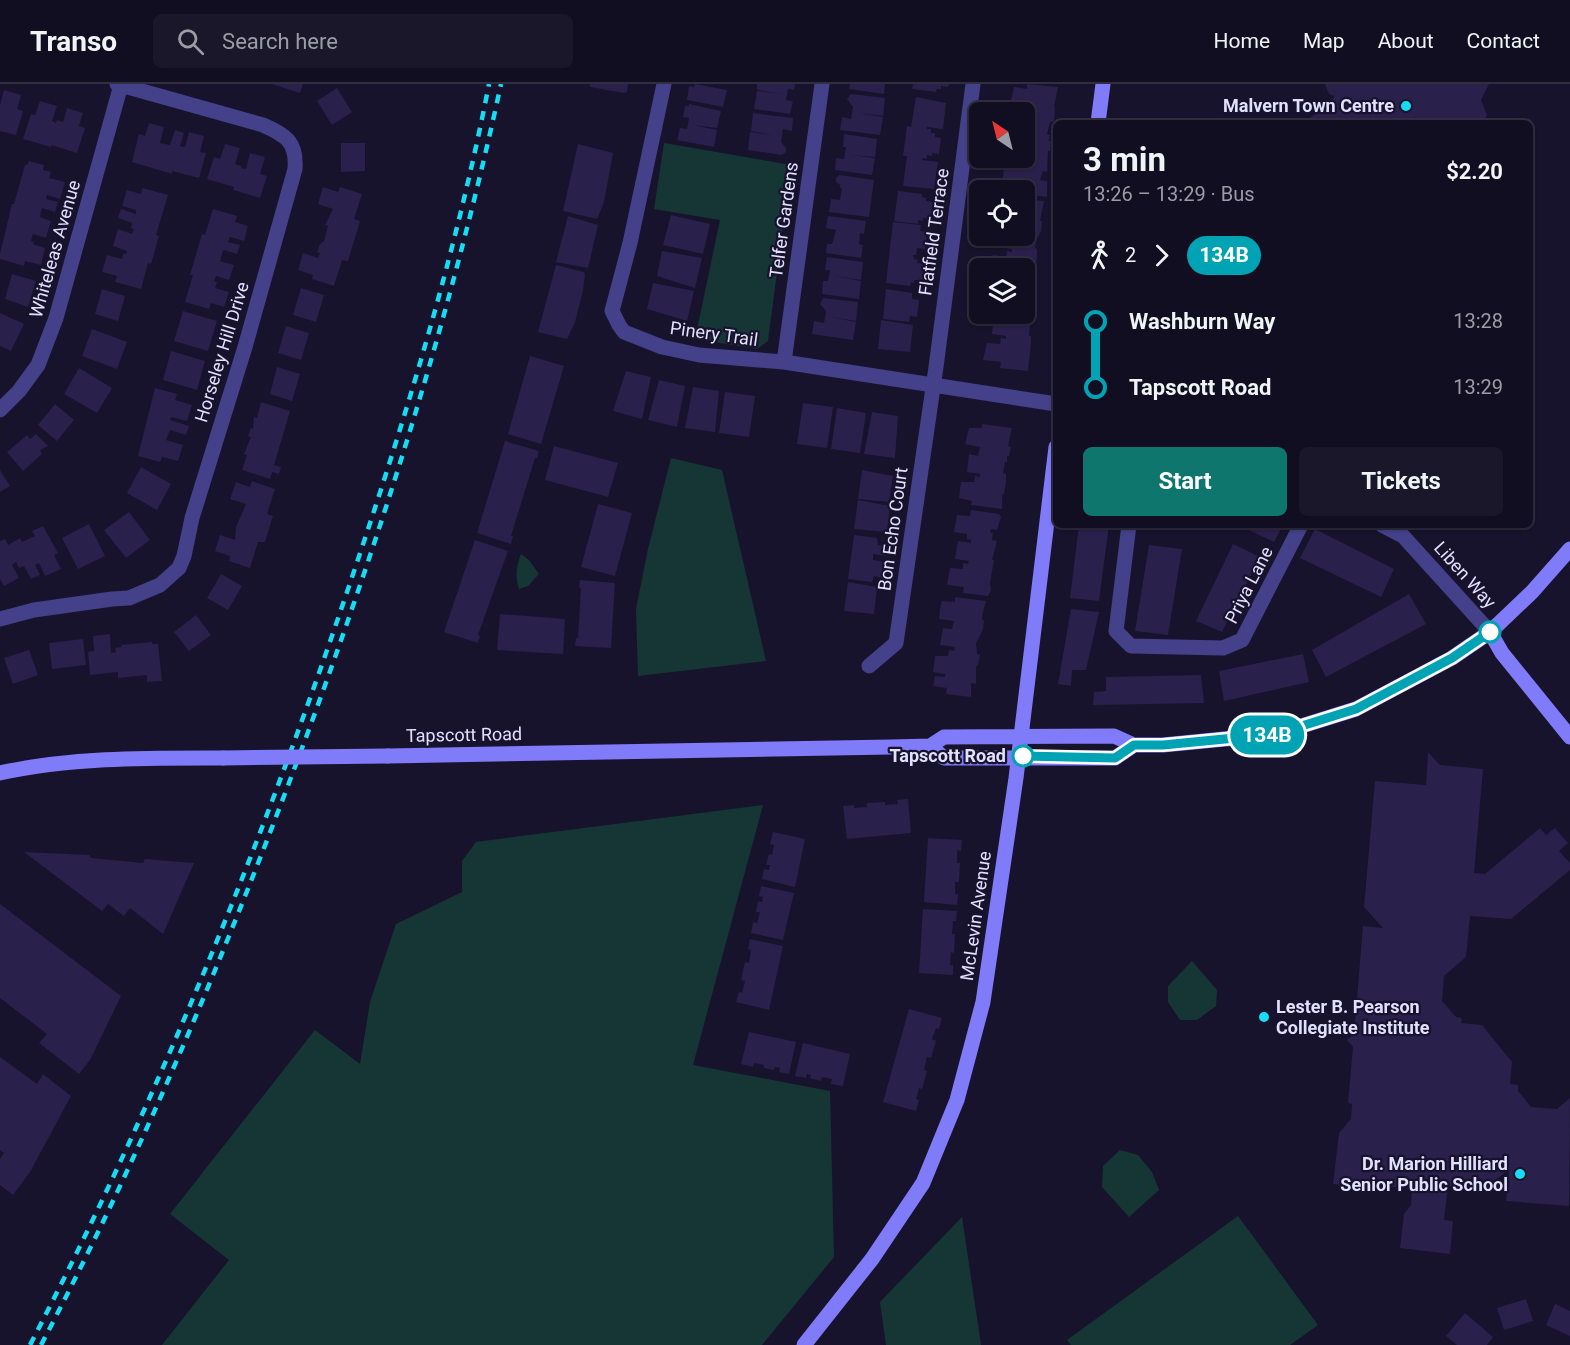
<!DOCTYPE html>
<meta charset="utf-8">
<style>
:root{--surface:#110e21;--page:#1a172a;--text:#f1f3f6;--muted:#9c9ca5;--line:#302e3f;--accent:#0f766e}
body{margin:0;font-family:Roboto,sans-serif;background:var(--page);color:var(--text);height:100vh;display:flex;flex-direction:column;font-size:22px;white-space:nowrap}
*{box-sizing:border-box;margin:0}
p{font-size:20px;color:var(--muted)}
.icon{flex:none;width:33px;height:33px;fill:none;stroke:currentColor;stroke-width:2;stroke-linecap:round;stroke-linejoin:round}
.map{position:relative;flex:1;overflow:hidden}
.drawer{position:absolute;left:1053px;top:36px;width:480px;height:408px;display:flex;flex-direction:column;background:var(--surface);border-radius:9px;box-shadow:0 2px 4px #0004,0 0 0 2px var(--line)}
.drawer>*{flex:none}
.badge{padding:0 12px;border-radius:20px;font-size:21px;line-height:39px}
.needle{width:39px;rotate:325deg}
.fabs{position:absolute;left:969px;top:18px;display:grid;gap:12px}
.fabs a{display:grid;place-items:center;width:66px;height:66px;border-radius:9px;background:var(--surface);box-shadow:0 2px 4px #0004,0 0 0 2px var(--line);font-size:30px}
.map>.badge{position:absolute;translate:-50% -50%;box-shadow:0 0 0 3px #fff}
.legs{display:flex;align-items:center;gap:9px;height:66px;padding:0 30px;font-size:20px}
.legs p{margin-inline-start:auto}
.overview{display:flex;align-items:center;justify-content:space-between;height:102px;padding:0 30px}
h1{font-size:33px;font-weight:700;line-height:45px}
.primary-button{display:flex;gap:12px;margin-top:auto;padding:12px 30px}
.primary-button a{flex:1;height:69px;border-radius:9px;background:var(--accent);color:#fff;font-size:24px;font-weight:700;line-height:69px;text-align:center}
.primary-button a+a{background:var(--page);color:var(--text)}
ul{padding:0 30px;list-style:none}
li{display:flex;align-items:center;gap:21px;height:66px;font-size:22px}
li i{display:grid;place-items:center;width:9px;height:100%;margin:0 8px;background:currentColor}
li i::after{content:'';width:15px;height:15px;margin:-8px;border:4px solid;border-radius:50%;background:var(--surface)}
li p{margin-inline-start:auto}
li:first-child i{background:linear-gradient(#0000 50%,currentColor 0)}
li:last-child i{background:linear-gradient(currentColor 50%,#0000 0)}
header{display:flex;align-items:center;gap:36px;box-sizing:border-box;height:84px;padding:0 30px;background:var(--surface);border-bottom:2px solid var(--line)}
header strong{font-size:28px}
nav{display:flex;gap:33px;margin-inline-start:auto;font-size:21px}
.search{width:420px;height:54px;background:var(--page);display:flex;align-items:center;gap:15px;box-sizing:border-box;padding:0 21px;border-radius:9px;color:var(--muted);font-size:22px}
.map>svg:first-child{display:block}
.green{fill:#163635}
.building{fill:#29204c}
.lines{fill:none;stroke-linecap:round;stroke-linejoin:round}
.street{stroke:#444089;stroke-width:15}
.secondary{stroke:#7f7bf9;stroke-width:15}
.rail{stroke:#14ddf5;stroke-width:4.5;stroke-dasharray:9 8;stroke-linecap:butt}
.secondary-bridge{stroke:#7f7bf9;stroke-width:15}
.line-1-casing{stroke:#fff;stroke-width:14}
.line-1{stroke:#00a3b4;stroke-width:9}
.poi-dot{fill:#14ddf5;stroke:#17132c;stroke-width:2}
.stop-1-dot{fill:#fff;stroke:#00a3b4;stroke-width:3}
.labels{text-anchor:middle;stroke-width:4.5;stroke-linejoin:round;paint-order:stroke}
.poi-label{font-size:18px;font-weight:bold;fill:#e3dffe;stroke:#17132c;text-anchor:end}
.street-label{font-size:18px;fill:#e3dffe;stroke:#17132c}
.stop-label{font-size:18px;font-weight:bold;fill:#e3dffe;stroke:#17132c;text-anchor:end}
</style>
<header>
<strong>Transo</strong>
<div class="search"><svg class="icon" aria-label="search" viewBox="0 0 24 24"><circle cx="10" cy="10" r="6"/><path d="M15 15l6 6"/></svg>Search here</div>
<nav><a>Home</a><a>Map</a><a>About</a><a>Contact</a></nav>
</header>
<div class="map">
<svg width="1570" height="1261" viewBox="0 0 1570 1261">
<rect width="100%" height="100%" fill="#17132c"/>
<!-- green -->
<path class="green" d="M664,59l127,22 -23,176 -11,8 -62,-10 25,-119 -66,-11z
M671,374l51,12 44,191 -128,15 -2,-67 12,-60z
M521,470l8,6 10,14 -11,12 -9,3c-4,-13 -3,-22 2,-35z
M763,721l-70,260 137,26 4,166 -72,88h-600l67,-85 -59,-46 145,-184 45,34 10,-62 26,-78 66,-32v-31l14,-19z
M1192,877l25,29 -1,16 -19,14h-17l-12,-18v-16z
M1120,1066l18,5 14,17 7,18 -30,27 -27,-30 1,-21z
M1238,1132l80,109 -28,20h-219l-4,-5z
M962,1133l19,128h-95l-6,-43z"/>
<!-- building -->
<path class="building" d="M272,0h31l-3,9z
M590,0h38l-1,8 -3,1 -34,-6z
M695,0l32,6 -4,17 -36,-7 2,-14 5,1z
M757,0h38l-1,6 -6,-1 -2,11 7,1 -3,13 -36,-5 3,-18 25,3 -25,-4z
M850,0h35l-1,10 -35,-5z
M913,0h36l-1,3 -7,-1v3h-4l-1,3 -24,-3z
M1027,0l31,3 -4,20h1l-1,14 -4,1 -3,12 3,1 -1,6h2l-1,10h-2l-1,21 -4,-1 -3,9 7,1v16l-23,-3v-4h-5l1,-2 -18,-2 2,-18 14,2 1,-3 -3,-1 1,-5 -16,-3h23v-20h3v-4h-3v-18l4,1v-9l-18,-3 4,-18 13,2z
M1325,0h164l-8,16 6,15 -4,8h-180l15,-11 8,2 8,-18 -5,-2z
M337,4l15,24 -20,13 -15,-24z
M4,6l17,5 -4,14 6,2 -7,24 -16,-4v-26z
M851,10l34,4 -2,18 -26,-3 26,4 -3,18 -40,-5 2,-13 9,2 2,-12 -6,-8z
M916,13l30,6 -3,26 -16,-2v2h4v4h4v4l6,1 -2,16 -7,-1v3l-5,-1v4l-4,-1 -1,2 16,2 -4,27 -31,-3 4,-30h-4l4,-30 4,1z
M40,17l17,5 -5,15 4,2 1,-3 6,2 4,-14 16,5 -4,13 6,2 -8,25 -26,-8v2l-28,-8 8,-25 4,1z
M689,20l32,7 -4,17 -24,-3 24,5 -3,17 -37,-7 3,-12 7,1 2,-11 -6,-1 2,-11h4z
M753,29l40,5 -1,13 -9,-2 -2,13 5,6v4l-4,3 -34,-5 2,-18 24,3 -23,-4z
M149,39l15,4 -4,16 10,2 5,-15 9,3 -4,13 5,1 4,-15 15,4 -4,16 6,1 -7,25 -27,-7v3l-40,-12 7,-28 6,2z
M844,50l33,5 -2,18 -24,-2 24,3 -3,17 -37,-5 1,-12 8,1 2,-12h-3z
M341,59h24v28l-24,1z
M225,60l15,4 -5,16 7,2 -1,2 5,1 4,-16 15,4 -5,17 7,2 -7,22 -27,-8 1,-3 -27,-8 7,-22 6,2z
M578,60l35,9 -9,49 -7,17 -34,-8z
M29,77l15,4 -1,5 8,2 -2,6 16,4 -5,17 -13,-4 -1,4 12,3 -3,10 -13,-4 -2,9 11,4 -5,17 -13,-4 -2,7 3,1 -1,2 12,4 -4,17 -16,-4 -1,5 -24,-7v-5l12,-50h2l11,-39h2z
M839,91l35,5 -5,37 -40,-5 2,-13 9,1 2,-12h-2v-3l-4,-3v-4z
M323,103l15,5 2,-5 22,7 -8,25 6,2 -12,40 -6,-1 -8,26 -22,-7 1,-4 -15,-5 5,-17 15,5 2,-5 -3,-1 3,-8 4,-3 4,-15 -3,-1 8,-16 -15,-5z
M142,104l26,7 -12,40 3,1 -8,28 -3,-1 -7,26 -26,-7 2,-6 -15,-4 5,-17 15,4 1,-5h3l1,-3 -14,-5 5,-17 14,5 2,-5 -3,-1 1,-5 -14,-5 3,-9 15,5v-4l-14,-4 5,-16 14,4z
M898,107l24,3v3l4,1v3l7,1 -2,17 -8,-1v3l-5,-1v4l-24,-3z
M1024,115l20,2 -4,20h2l-1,10 -3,6h-1l-2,11 2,1v6l-3,29 -10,-1v-15h-34l3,-13 13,2 1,-6 5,1v-3l-14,-2 2,-11h24z
M213,125l24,7 -2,6 13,4 -4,15 -14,-4 -2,5 12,3 -3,9 -13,-4 -1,1 -3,10 14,4 -5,15 -13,-4 -2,5 3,1 -2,6 14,4 -5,15 -13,-4 -2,6 -24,-7 8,-27h-3l12,-41 3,1z
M671,131l39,9 -7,30 -40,-9z
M568,132l30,9 -10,43 -32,-6z
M828,132l38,5 -2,13 -4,-1 -1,11 4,1 -2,13 -35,-5 1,-9h5l4,-14 -10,-2z
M893,138l28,3 -1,6 7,1 -2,17 -8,-1 -1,7h-3l1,4 4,1 -1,3 7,1 -2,16h-8v3l-3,-1 -1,4 -24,-3z
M662,167l40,7 -7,30 -38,-12z
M827,173l36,5 -2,18 -26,-4 26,5 -2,18 -37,-5 1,-13h5l2,-11h-5z
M556,181l28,7 1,2 -2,17 -8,31 -8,17 -29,-7z
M12,190l24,7 -8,26 -23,-8z
M653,199l41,8 -7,30 -40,-12z
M1024,203l13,1 -3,20h2l-1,10 -3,6h-2l-1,12h2v6l-3,29 -28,-3 1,-6 -18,-2 4,-17 13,1 1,-6 5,1v-3l-14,-2 2,-18 14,2 1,-4h15z
M301,204l23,7 -8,27 -23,-7z
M102,205l23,7 -7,25 -23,-7z
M886,205l26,4v6l7,1 -2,17 -7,-1 -1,6 -26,-3z
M823,214l35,4 -2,19 -25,-4 25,5 -3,18 -41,-6 2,-13 10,2 2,-12 -6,-7z
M183,227l34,10 -9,30 -34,-10z
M0,229l24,11 -13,27 -11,-5z
M881,236l32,5 -3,27 -32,-3z
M286,242l23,7 -8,27 -23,-7z
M92,245l35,13 -10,27 -35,-13z
M171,267l34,10 -8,29 -34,-10z
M530,272l34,10 -23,78 -33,-10z
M277,283l23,7 -8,27 -22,-7z
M79,284l33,20 -15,25 -33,-19z
M626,287l25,6 -9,42 -29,-8z
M659,296l26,6 -8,41 -29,-7z
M693,303l26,4 -4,41 -30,-4z
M155,304l22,6 -2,6 17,5 -5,16 -16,-4 -1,3 19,6 -3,9 -16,-5 -4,10 17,5 -5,16 -16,-4 -2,5 -22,-6z
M725,308l30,4 -6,41 -30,-4z
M261,318l29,9 -16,54 7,2 -2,7 -7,-2 -2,7 -28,-9 5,-15 -3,-1 7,-17 -3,-1 3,-8 2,1 1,-12 3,1z
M803,319l30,4 -6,41 -30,-4z
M55,320l19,16 -17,21 -19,-16z
M837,324l29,5 -6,40 -29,-4z
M872,328l26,4 -3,42 -31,-4z
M982,340l30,4 -4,18 3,1 -2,9h-2v6h-2l-2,11 3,1v7l-2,13h-2v15l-31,-4 1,-4 -13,-3 2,-16h13l1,-6 5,1v-3l-13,-2 2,-18 9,2 2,-9 -15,-3 4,-16h13z
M36,350l12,12 -8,4 2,4 -19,17 -16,-19 20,-17 3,4z
M505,357l34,10 -2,7h-2l-24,78h2l-2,8 -34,-11z
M554,362l64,17 -10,34 -63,-17z
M141,383l30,17 -14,26 -30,-17z
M0,386l10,16 -10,6z
M862,386l31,6 -4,26 -31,-3z
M252,397l23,8 -8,25 6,2 -8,26h-7l-8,26 -21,-7 1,-5 -15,-5 5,-16 15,5 1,-13 10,-23 -16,-5 6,-17 14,5z
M858,416l32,6 -3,26 -33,-3z
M598,420l34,9 -17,63 -34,-9z
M971,426l28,4 2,3 -4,13 -6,-1 -1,4h3l-1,7 5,1 -5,19h2l-4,23 1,7 -3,6 -25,-3 1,-6 -17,-2 3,-17 13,1v-6l5,1 1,-3 -14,-2 3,-18 13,2v-3l-4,-1v-5l-13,-2 3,-17 13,1z
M129,428l21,28 -24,18 -22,-28z
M89,440l16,32 -27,13 -16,-31z
M1079,441h30l-10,76 -29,-3z
M1238,441h45l-9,17z
M43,442l15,27 -4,2 7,14 -16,7 -6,-13 -4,2 5,10 -9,4 -7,-13 -5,2 -3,-6 -4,3 7,13 -15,8 -4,-7v-38l5,-2 3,6 12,-7 2,4 13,-6 -3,-5z
M1315,445l79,40 -13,28 -81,-39z
M854,451l23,3 1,7 10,1 -2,10 -13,-2v6l12,2 -2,16 -9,-2 -2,6 -24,-3z
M475,456l33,11 -30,84 2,1 -2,7 -34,-11z
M1233,460l27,13 -38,75 -26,-11z
M1149,461l33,4 -14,86 -33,-4z
M221,490l21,12 -14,24 -21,-12z
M580,496l35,3 -4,65 -36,-2 1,-8h2l3,-50h-2z
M848,498l29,5 -3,27 -30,-3z
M1409,510l17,30 -100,53 -14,-27z
M955,513l31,4 -4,15v4h2l-1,9 -7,14 1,11 3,1 -2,9 -2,3v17l-5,-1v14l-25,-3 1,-6 -14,-2 2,-10 10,1v-3l-12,-2 2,-16h13l1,-6 5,1 1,-4 -15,-2 3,-17 9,1 2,-8 -15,-2 1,-10 2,-8 13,1z
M1071,525l28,3 -13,58h-14l-1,16 -13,-2z
M500,530l65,5 -2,35 -66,-4z
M196,531l15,20 -22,16 -15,-19z
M110,550l1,19 5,-1 -1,-4 7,-1 -1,-2 31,-3v2h6l4,37 -15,1v-7l-29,3v-6l-28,3 -2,-23 6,-1 -1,-15z
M83,555l3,26 -34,4 -3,-26z
M29,566l9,25 -25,9 -9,-26z
M1303,570l6,28 -85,19 -5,-30z
M1201,591l3,28 -111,2 1,-13 12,-1v-14z
M1428,668l12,13 43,4 -9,104 11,1 55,-46 6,7 9,-7 13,15 -9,8 11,12v7l-59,49 -41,-3 -4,41 -22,19 -2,25 14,16 6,1 -1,5 21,2 30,37 -2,22 8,1v6l13,16 26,2 13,-11 -1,108 -63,-5 3,-32 -22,18 -25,-2 -7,6 -7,-6 -4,35 9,1 -3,33 -50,-6 4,-34 7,-9 1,-16 -62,-7v4l-17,-2 6,-51 12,-14 1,-15 -4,-1 5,-56 -6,-7 7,-6 9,-108 20,2 -19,-21 11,-126 51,4z
M908,715l3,34 -64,6 -4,-33 11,-1v3l13,-1v-4l18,-1v3l13,-1 -1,-4z
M773,748l32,7 -10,48 -33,-8 2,-10 5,1 1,-5h-4l3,-11 3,1 2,-10 -4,-1z
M928,754l34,2 -1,11 -4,-1v13h3l-1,19h-4v12h3l-1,11 -33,-3z
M24,768l65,3 2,3 52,5 2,-4 49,4 -31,71 -33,-26 -6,8 -16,-12 -6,7z
M761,802l33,7 -11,47 -32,-7 2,-11 4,1 3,-11h-4l2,-11 4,1 1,-5 -4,-1z
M0,820l121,92 -31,64 -11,14 -40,-31 8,-9 -47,-36z
M923,825l34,2 -1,10h-3l-1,13h3l-1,19 -3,-1 -1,13h3v10l-34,-2z
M750,855l33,7 -14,64 -33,-8 3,-10 3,1 3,-12 -4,-1 4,-18 4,1 2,-13 -3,-1z
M909,925l33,9 -3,11 -3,-1 -4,11 4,2 -5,17 -4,-1 -3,13 3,1 -5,18 -3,-1 -3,11 3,1 -3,11 -33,-9z
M749,948l47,10 -7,32 -10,-2 1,-4 -5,-1 -1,3 -10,-2v-3l-10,-2 -1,4 -12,-3z
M803,959l47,11 -7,32 -12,-2 1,-5 -10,-2 -1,4 -11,-3 1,-3 -4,-1 -1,4 -11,-2z
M0,973l37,27 6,-10 28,22 -41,76 -17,23 -13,-10v-26l4,-6 -4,-3z
M1526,1215l7,22 -29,9 -7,-22z
M1555,1220l15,7v25l-24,-11z
M1465,1229l28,24 -6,8h-30l-11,-9z"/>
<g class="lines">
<!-- street -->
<path class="street" d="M664,0l-34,159 -18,68 7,14 5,7 38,15 37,8 85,7 272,42
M784,278l38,-278
M0,326l19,-19 19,-26 18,-47 65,-233
M1129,441l-13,106 15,15 92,2 19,-8 59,-115
M1382,441l21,11 87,96
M0,535l34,-9 78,-11 17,-1 31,-13 19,-17 5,-12 8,-38 53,-171 50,-178c2,-27 -9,-34 -32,-44l-146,-41
M869,582l27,-23 40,-276 37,-283"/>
<!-- secondary -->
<path class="secondary" d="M1098,39l5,-39
M1490,548l12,21 68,84
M930,662l14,12h171l19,-13
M388,672l503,-9 39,-1 14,-9 170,-1 20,9h29l113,-11 80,-25 96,-51 38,-26 42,-40 38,-43
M0,689c73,-16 149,-15 223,-15
M804,1261l68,-86 51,-76 34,-83 26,-98 33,-224 40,-331"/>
<!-- rail -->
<path class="rail" d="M30,1261c125,-240 228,-491 315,-747 57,-168 110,-339 144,-514
M41,1261c101,-192 184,-391 260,-594 81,-218 151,-440 200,-667"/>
<!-- secondary-bridge -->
<path class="secondary-bridge" d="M223,674l165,-2"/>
</g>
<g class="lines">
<!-- line-1 casing -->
<g class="line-1-casing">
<path id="line-1" d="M1023,672l92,2 19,-13h29l113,-11 80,-25 96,-51 38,-26"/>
</g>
<!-- line-1 -->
<use href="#line-1" class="line-1"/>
</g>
<!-- markers -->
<g class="poi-dot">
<circle cx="1406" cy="22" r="6"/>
<circle cx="1264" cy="933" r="6"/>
<circle cx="1520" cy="1090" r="6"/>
</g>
<g class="stop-1-dot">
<circle cx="1490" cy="548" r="10"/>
<circle cx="1023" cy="672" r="10"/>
</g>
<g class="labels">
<!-- poi labels -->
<g class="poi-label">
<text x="1394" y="28">Malvern Town Centre</text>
<text x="1276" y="929" text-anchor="start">Lester B. Pearson<tspan x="1276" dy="21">Collegiate Institute</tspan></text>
<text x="1508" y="1086">Dr. Marion Hilliard<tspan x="1508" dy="21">Senior Public School</tspan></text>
</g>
<!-- street labels -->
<g class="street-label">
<text transform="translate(784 136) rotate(-82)" y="6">Telfer Gardens</text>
<text transform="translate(934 148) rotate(-82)" y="6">Flatfield Terrace</text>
<text transform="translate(55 165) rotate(-74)" y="6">Whiteleas Avenue</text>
<text transform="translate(714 250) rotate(8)" y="6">Pinery Trail</text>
<text transform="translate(222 268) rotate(-73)" y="6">Horseley Hill Drive</text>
<text transform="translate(893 445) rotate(-82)" y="6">Bon Echo Court</text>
<text transform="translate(1465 491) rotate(48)" y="6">Liben Way</text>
<text transform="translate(1249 501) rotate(-63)" y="6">Priya Lane</text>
<text transform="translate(464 651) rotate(-1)" y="6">Tapscott Road</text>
<text transform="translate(976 832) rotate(-82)" y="6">McLevin Avenue</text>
</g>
<!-- stop labels -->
<g class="stop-label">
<text x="1006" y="678">Tapscott Road</text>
</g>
</g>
</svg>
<div class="fabs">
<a><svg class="needle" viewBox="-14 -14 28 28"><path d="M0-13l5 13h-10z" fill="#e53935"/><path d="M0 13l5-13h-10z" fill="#9c9ca5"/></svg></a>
<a><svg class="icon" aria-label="locate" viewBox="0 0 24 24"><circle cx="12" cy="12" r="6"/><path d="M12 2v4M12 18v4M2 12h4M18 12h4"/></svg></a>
<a><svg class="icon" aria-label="layers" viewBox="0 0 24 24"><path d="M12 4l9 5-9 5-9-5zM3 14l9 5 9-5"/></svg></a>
</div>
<b class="badge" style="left:1267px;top:651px;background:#00a3b4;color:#fff">134B</b>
<section class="drawer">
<div class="overview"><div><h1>3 min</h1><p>13:26 – 13:29 · Bus</p></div><b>$2.20</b></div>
<div class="legs"><svg class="icon" aria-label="walk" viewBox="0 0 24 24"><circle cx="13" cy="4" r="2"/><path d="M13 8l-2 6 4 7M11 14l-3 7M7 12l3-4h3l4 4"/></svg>2<svg class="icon" aria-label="forward" viewBox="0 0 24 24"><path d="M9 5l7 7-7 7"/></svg><b class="badge" style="background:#00a3b4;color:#fff">134B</b></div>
<ul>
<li><i style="color:#00a3b4"></i><b>Washburn Way</b><p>13:28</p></li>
<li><i style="color:#00a3b4"></i><b>Tapscott Road</b><p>13:29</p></li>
</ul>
<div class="primary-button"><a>Start</a><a>Tickets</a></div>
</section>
</div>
